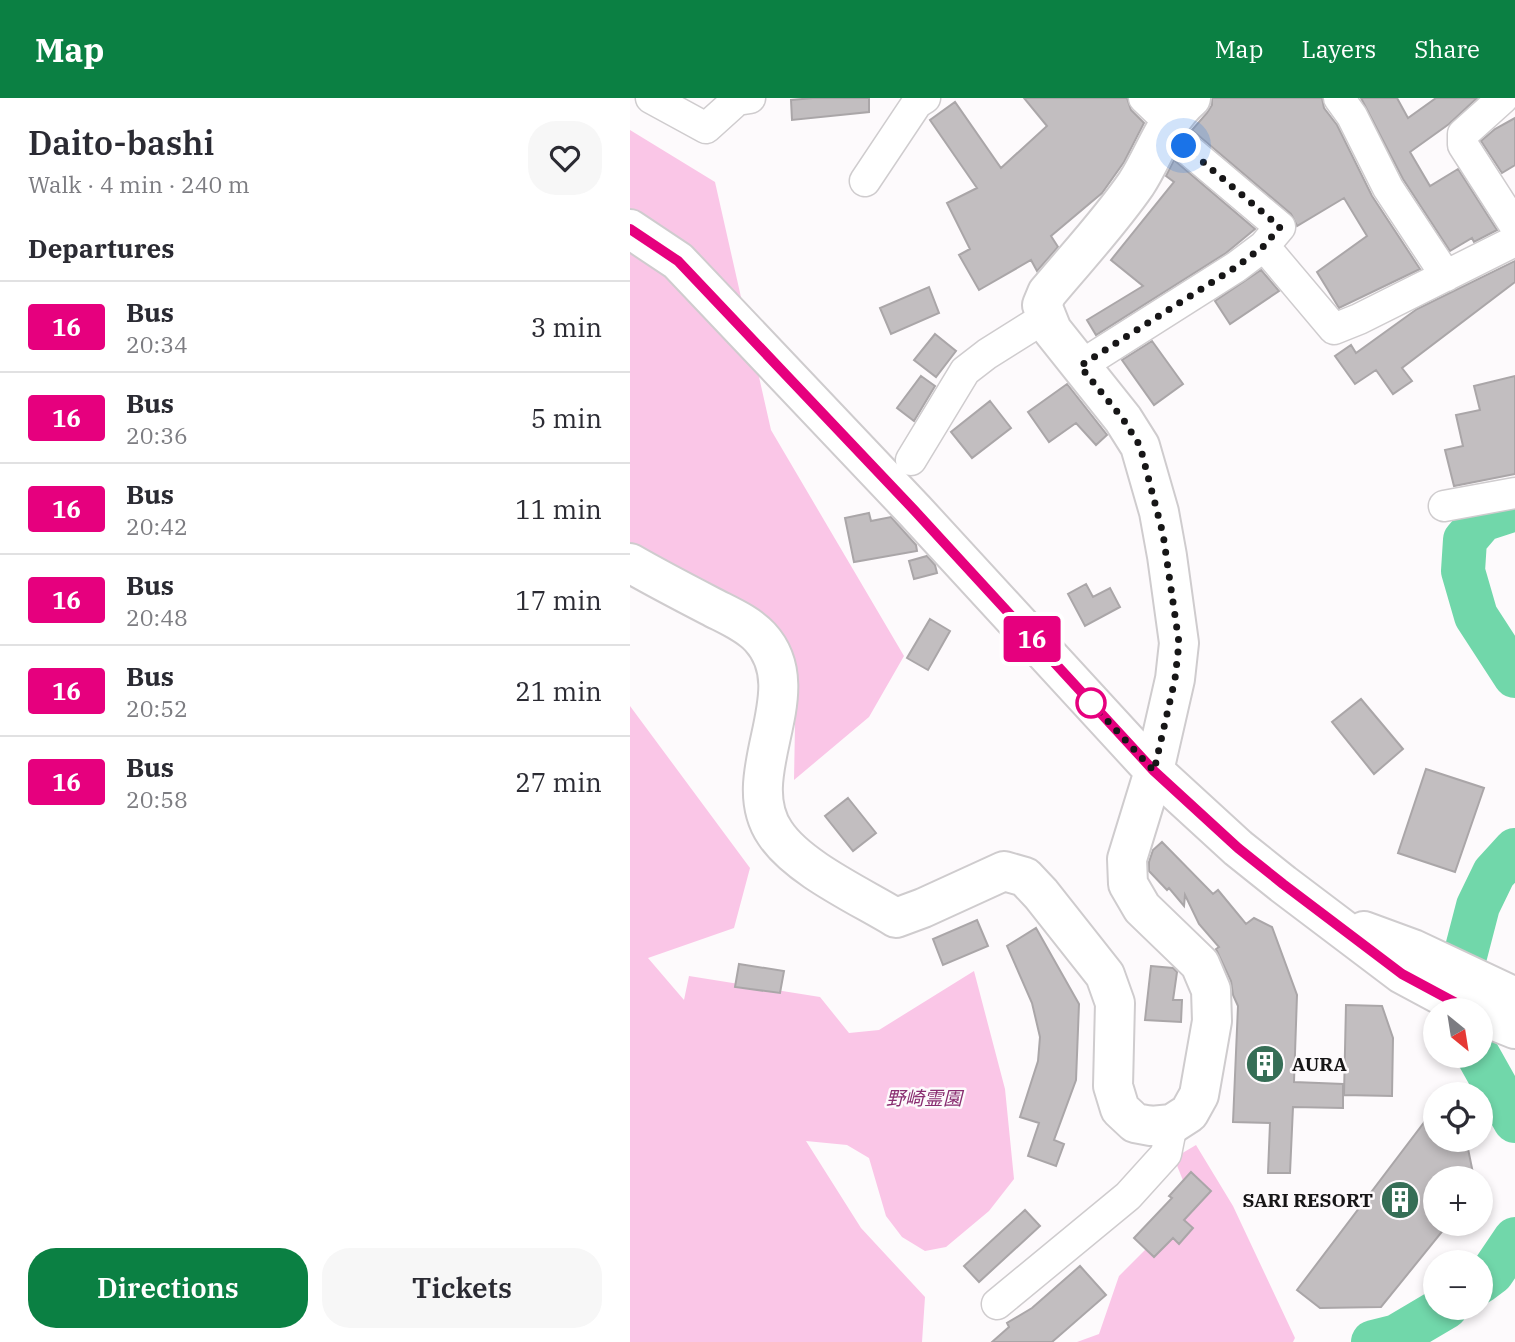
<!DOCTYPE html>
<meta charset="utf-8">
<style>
:root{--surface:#fff;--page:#f7f7f7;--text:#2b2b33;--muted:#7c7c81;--line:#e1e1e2;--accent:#0b8043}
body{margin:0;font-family:"IBM Plex Serif","Noto Sans JP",serif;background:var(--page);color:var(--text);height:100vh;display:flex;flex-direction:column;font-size:26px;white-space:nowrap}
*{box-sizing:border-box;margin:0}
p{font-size:23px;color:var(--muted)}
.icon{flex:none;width:38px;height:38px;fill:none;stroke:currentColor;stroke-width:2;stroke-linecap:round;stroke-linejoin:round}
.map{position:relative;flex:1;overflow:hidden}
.drawer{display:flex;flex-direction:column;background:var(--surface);width:630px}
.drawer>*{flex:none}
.badge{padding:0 14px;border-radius:5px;font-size:24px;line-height:46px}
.needle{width:46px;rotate:150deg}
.controls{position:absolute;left:793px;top:900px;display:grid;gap:14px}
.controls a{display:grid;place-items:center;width:70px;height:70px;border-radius:50%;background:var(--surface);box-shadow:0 4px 10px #0003;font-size:35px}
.you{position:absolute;width:35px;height:35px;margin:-18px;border:5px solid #fff;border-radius:50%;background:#1a73e8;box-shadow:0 0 0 10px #1a73e833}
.map>.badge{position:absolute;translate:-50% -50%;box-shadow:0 0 0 4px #fff}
h2{padding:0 28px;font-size:26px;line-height:63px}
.round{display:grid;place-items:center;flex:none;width:74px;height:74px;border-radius:28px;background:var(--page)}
.head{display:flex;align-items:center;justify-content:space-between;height:119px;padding:0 28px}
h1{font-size:33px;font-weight:600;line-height:52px}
.action{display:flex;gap:14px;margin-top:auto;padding:14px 28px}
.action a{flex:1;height:80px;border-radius:28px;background:var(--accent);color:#fff;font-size:28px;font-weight:600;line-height:80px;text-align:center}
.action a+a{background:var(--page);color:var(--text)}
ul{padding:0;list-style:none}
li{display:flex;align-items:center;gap:21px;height:91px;padding:0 28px;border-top:2px solid var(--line)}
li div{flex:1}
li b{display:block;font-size:26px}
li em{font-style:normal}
li .badge{min-width:77px;font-weight:700;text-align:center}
header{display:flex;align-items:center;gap:42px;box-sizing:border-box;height:98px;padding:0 35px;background:var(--accent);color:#fff}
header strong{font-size:33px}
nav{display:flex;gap:38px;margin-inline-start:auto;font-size:24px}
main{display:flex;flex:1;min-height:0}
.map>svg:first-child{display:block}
.green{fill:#fac6e7}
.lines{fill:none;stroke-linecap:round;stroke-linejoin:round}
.river{stroke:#71d7aa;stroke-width:44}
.building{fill:#c2bec0;stroke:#aaa6a8;stroke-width:2}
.minor-casing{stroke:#cfccce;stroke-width:33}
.major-casing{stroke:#cfccce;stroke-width:42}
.minor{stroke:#fff;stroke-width:30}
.major{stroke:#fff;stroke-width:38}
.line-casing{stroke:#fff;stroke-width:16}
.line{stroke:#e6007e;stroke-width:10}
.walk{stroke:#171617;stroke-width:7;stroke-dasharray:0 12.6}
.stop-dot{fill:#fff;stroke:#e6007e;stroke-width:3.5}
.labels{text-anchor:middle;stroke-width:5;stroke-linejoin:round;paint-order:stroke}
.poi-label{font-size:19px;font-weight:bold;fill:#171617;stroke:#fdfafc;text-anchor:start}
.park-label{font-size:19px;font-style:italic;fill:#892d70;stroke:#fdfafc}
</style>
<header>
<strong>Map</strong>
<nav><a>Map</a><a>Layers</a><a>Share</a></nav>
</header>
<main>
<section class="drawer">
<div class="head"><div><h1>Daito-bashi</h1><p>Walk · 4 min · 240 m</p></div><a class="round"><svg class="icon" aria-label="heart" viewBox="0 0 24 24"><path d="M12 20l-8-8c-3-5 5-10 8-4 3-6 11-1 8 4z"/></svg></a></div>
<h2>Departures</h2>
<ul>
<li><span class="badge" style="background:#e6007e;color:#fff">16</span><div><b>Bus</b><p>20:34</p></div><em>3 min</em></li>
<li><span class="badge" style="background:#e6007e;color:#fff">16</span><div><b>Bus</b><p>20:36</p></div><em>5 min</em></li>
<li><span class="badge" style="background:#e6007e;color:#fff">16</span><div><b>Bus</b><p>20:42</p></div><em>11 min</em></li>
<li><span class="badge" style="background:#e6007e;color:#fff">16</span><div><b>Bus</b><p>20:48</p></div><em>17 min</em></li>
<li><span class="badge" style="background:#e6007e;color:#fff">16</span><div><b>Bus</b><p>20:52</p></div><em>21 min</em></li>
<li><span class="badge" style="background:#e6007e;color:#fff">16</span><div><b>Bus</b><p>20:58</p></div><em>27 min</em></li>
</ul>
<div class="action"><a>Directions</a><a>Tickets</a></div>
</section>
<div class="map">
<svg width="885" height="1244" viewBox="0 0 885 1244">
<rect width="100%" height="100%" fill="#fdfafc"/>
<!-- green -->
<path class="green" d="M0,32l85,52 56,248 133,226 -35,61 -75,63 2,-110 -34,-45 -132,-79z
M0,608l120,162 -16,60 -86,30 36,42 5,-24 131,21 29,36 30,-3 95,-59 31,118 9,90 -25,32 -43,36 -21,4 -23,-14 -16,-21 -17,-58 -22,-13 -41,-4 55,87 64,69 -3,45h-292z
M566,1047l37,61 62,132 -2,4h-216l22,-8 20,-58 73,-73 -18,-45z"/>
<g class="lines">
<!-- river -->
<path class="river" d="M885,411l-33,11 -17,20 -2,31 13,45 39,60
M838,912l-4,-50 14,-54 16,-33 21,-23
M848,957l37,66
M850,1184l12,-9 23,-34
M743,1244l24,-6 49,-29"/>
</g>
<!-- building -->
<path class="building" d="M183,0h56v14l-77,8 -1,-20z
M394,0h103l4,12 13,13 -20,39 -22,31 -51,43 7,11 -21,24 -6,-11 -52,30 -20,-35 11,-6 -23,-46 30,-15 -47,-68 25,-18 46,66 46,-42z
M582,0h110l2,10 13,17 35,71 48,73 -81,39 -22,-36 50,-36 -23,-38 -47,28 -6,-12 -99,-84 15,-17 5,-8z
M731,0h36l11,20 28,-20h41l-28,26 -39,28 20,34 28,-17 39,61 -23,12 -2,-4 -22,13 -47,-72z
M885,20v47l-13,8 -21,-32 14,-12z
M544,62l81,69 -29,24 -130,82 -9,-15 56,-34 -32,-26 63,-78 -8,-6z
M885,163v21l-113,86 10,13 -19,13 -17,-24 -21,14 -20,-28 16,-11 5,8 61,-44z
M631,172l18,21 -49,33 -15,-23z
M299,189l10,26 -48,21 -11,-26z
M305,236l21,17 -20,26 -22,-17z
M522,243l31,43 -29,21 -32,-45z
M291,278l14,10 -21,35 -17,-13z
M885,278v98l-61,12 -9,-36 18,-4 -7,-31 24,-5 -6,-24z
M437,286l40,51 -11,10 -20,-22 -27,19 -21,-30z
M360,303l21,27 -39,30 -21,-26z
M239,415l2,8 20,-4 25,28 1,6 -63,11 -9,-44z
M297,458l8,9 2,8 -23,6 -5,-18z
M456,486l7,13 17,-9 10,19 -35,19 -17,-32z
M300,521l20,12 -22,39 -21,-12z
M731,601l42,50 -29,25 -42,-52z
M796,671l58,19 -29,84 -57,-19z
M218,700l28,35 -23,18 -28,-35z
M532,744l51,52 5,-4 28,34 8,-6 18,9 25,68 -3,87 49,2v24l-50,-1 -3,66h-22l2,-50 -37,-1 5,-116 -5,-11 -2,-14 -15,-32 3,-2 -20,-23 -14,-29 -1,11 -15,-18 -2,2 -18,-19v-9l4,-12z
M347,822l11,26 -45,19 -10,-26z
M406,830l43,76 -3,76 -22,60 10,4 -8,22 -28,-10 11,-33 -19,-6 18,-56 2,-24 -8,-34 -25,-57z
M109,866l45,7 -4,22 -45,-6z
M521,868l22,2 4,4 -4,28h9l-1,22 -36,-2z
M716,907l36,1 11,32 -1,58 -48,-1z
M805,1010v31h31l8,39h-39v45h14l-68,84 -61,1 -23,-18z
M561,1074l20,19 -27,29 9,8 -14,16 -6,-6 -19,19 -20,-19 38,-40 -3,-2z
M395,1112l15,16 -61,56 -15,-16z
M450,1168l26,29 -54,47h-60l17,-15 -2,-4 25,-15z"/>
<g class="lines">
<!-- minor casing -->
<g class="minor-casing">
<path id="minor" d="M21,0l55,30 31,-28 13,-2
M514,0l26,25
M709,0l13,18 36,72 58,88
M873,0l-40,36v11l52,81
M235,83l52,-78 8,-5
M634,148l70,83 25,-10 156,-78
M450,268l156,-99 28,-21 16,-19 -115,-97
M281,362l54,-89 22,-17 59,-37
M814,408l71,-13
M367,1206l131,-108 38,-42 6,-30"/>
</g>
<!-- major casing -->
<g class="major-casing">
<path id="major" d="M0,131l48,32 237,250 239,260 84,77 45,36 119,90 67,36
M0,465c26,15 53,29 80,43 17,9 37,17 50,31 51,55 -25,137 15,196 23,35 85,63 121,85l27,-10 81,-37 21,6 16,17 64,81 10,28 -2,83 7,23 15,14 16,3 21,-2 17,-11 10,-18 13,-74 -1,-31 -11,-26 -58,-56 -14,-24 -1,-25 27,-88 21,-92 4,-36 -12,-87 -8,-44 -19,-66 -17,-27 -71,-89 -10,-25 5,-12c30,-36 62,-70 89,-109 19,-29 28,-63 55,-86
M734,833l49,18 102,48
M850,917l35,14"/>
</g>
<!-- minor -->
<use href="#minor" class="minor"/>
<!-- major -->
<use href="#major" class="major"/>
</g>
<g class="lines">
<!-- line casing -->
<g class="line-casing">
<path id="line" d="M0,131l48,32 237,250 239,260 84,77 45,36 119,90 67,36"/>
</g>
<!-- line -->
<use href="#line" class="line"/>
<!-- walk -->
<path class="walk" d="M461,605l63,68 21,-92 4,-36 -16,-109 -23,-88 -17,-27 -43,-53 156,-99 28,-21 16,-19 -96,-81"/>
</g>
<!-- icons -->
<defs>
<g id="building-disc" transform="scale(2.0125)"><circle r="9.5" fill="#366e56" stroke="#fdfafc"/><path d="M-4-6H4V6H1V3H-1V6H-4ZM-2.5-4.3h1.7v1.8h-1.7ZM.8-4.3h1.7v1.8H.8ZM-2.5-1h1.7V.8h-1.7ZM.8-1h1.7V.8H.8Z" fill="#fff"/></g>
</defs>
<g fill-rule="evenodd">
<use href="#building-disc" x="635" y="966"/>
<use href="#building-disc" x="770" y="1102"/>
</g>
<!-- markers -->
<circle class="stop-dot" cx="461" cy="605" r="14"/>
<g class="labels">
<!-- poi labels -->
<g class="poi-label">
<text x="662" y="973">AURA</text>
<text x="743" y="1109" text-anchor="end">SARI RESORT</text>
</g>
<!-- park labels -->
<g class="park-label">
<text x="294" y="1007">野崎霊園</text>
</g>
</g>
</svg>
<div class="controls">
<a><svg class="needle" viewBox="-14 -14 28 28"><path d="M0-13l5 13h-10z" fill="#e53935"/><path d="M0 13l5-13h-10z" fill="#7c7c81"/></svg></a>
<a><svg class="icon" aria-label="locate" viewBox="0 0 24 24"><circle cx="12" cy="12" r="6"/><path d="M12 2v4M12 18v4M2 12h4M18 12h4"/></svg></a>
<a>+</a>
<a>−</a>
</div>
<div class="you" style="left:554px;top:48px"></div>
<b class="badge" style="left:402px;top:541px;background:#e6007e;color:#fff">16</b>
</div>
</main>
